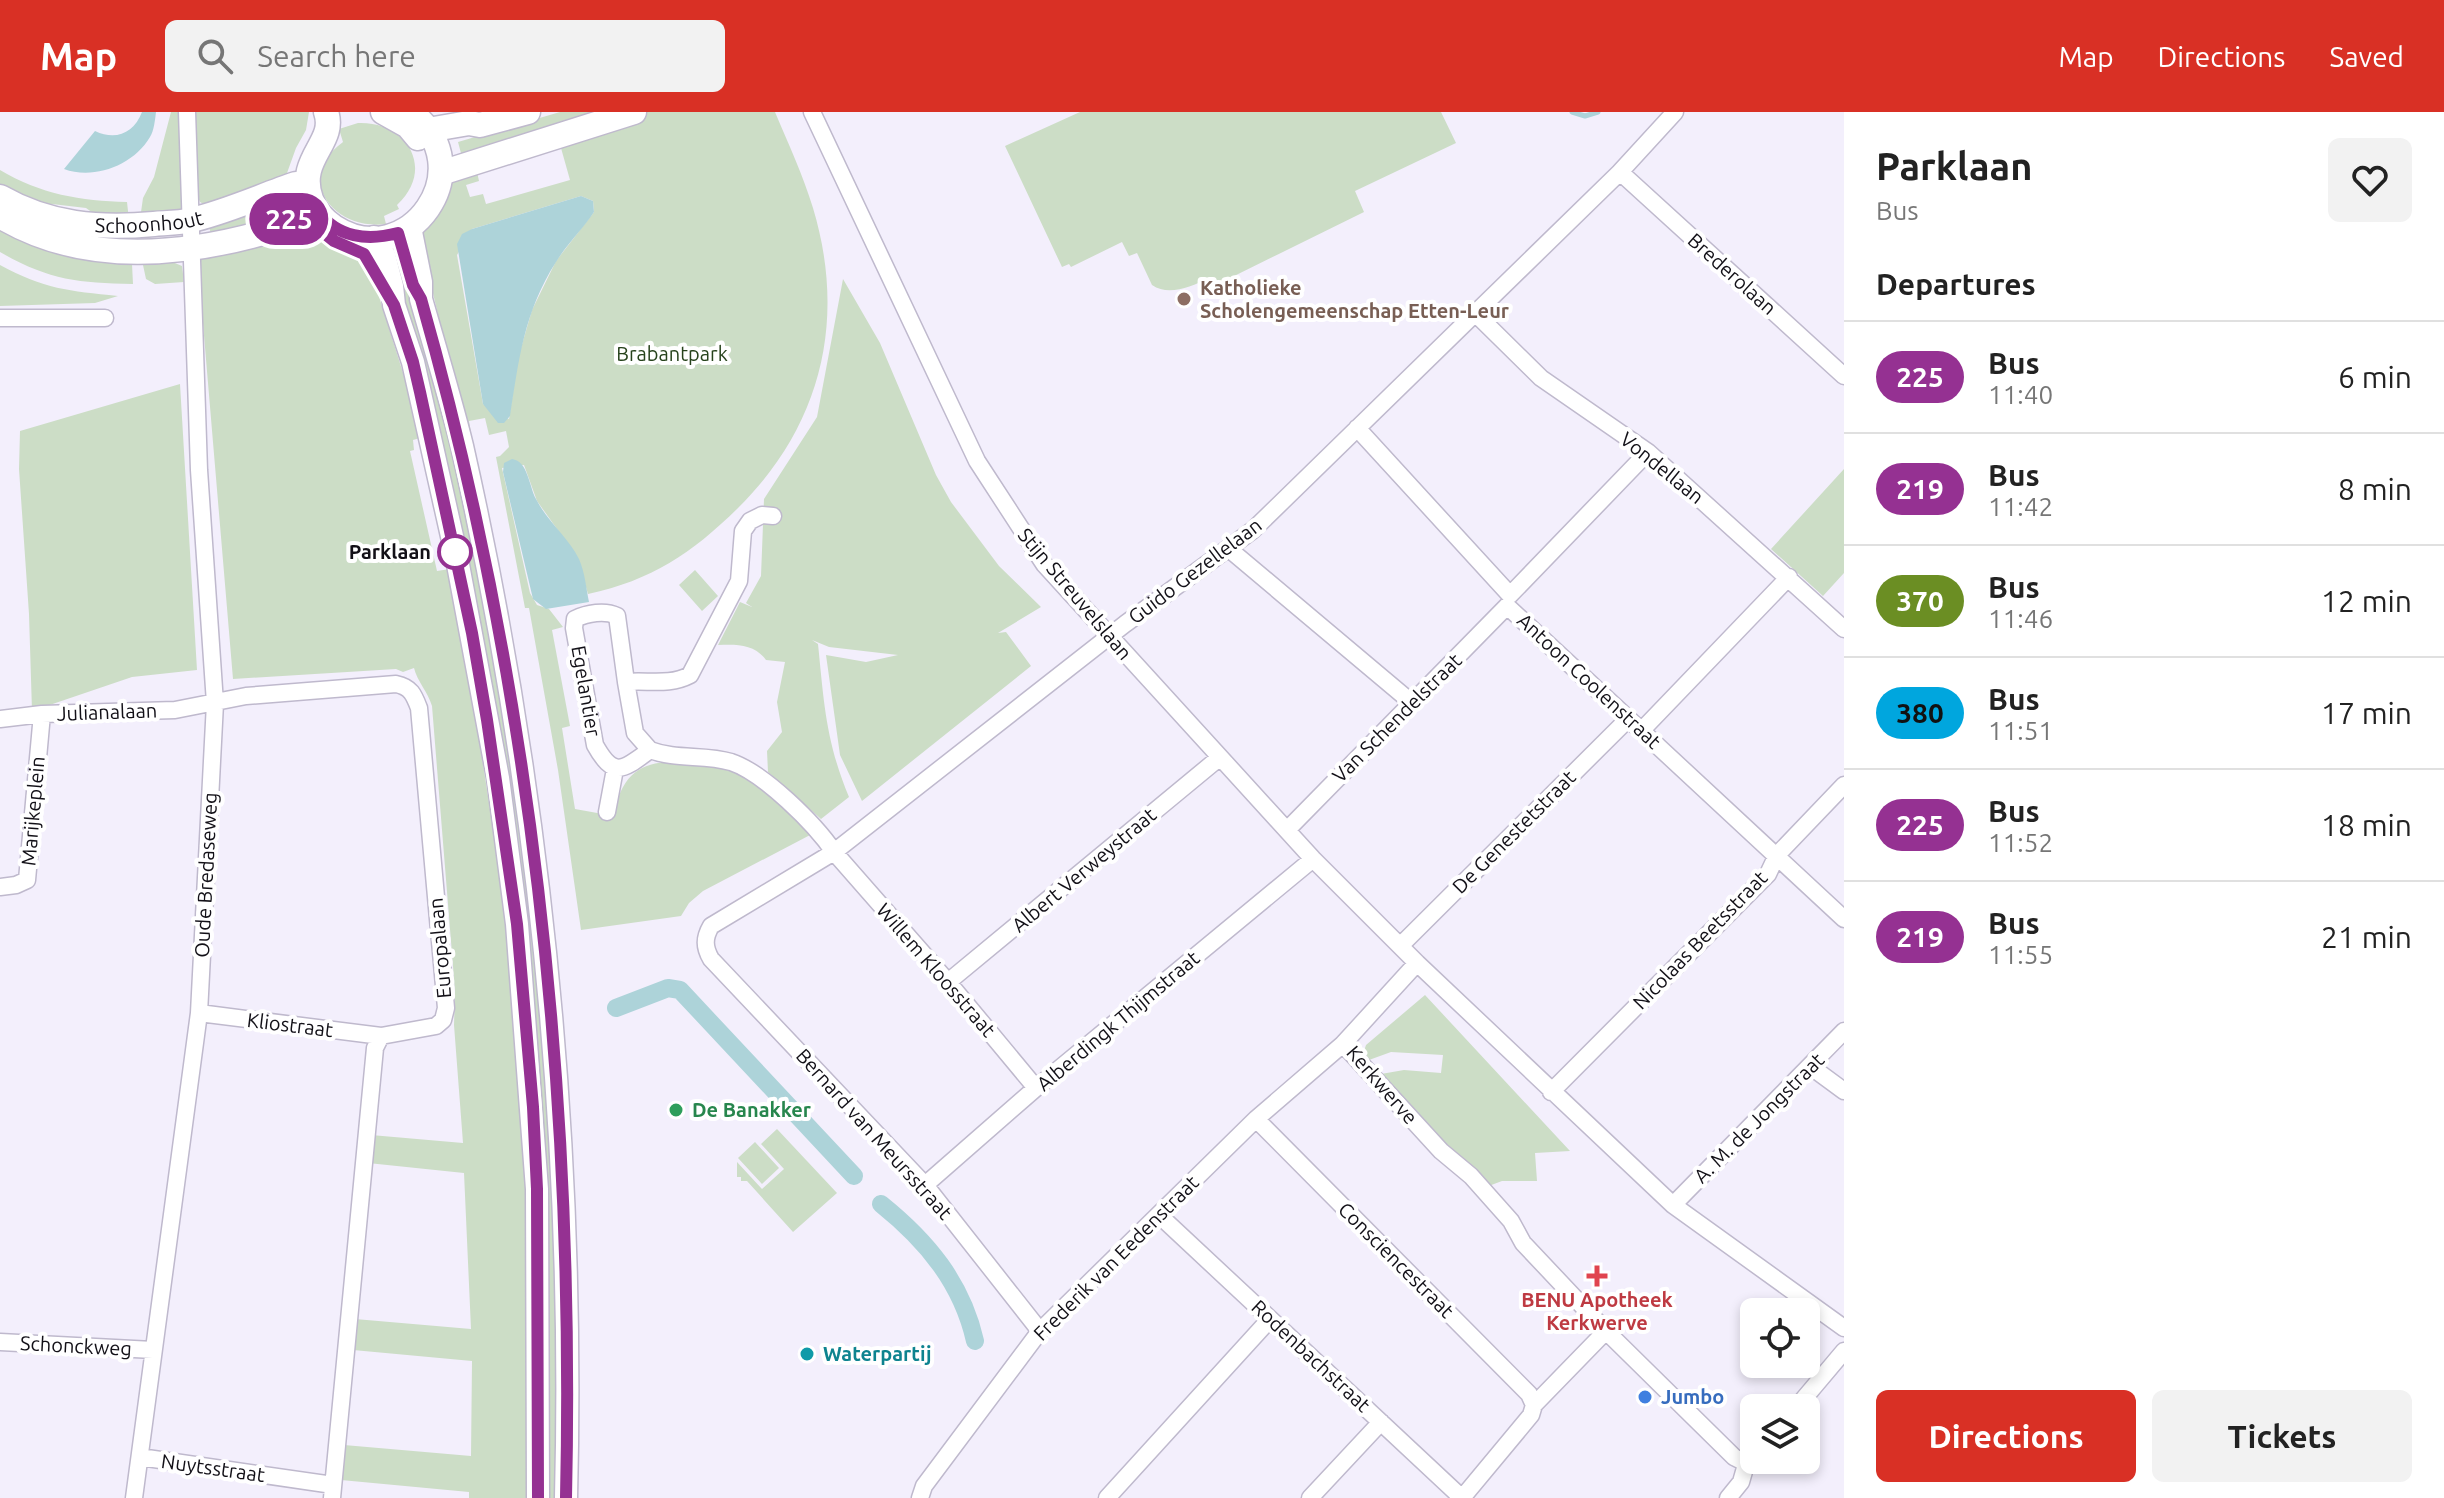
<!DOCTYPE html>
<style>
:root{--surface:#fff;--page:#f2f2f2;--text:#222;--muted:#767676;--line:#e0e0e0;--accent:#d93025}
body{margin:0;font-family:Ubuntu,sans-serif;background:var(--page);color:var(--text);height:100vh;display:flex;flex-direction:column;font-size:30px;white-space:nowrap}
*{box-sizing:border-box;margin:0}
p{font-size:26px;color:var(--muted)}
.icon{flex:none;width:44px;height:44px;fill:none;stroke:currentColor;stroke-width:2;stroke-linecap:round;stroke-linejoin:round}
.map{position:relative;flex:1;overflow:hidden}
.details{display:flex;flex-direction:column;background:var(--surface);width:600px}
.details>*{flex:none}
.badge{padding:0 16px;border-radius:26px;font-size:28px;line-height:52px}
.tools{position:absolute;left:1740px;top:1186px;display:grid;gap:16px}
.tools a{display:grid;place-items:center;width:80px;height:80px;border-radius:12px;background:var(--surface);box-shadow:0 4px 12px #0003;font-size:40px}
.map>.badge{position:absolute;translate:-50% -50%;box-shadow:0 0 0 4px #fff}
h2{padding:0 32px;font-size:30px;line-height:72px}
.round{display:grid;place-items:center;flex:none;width:84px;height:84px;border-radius:12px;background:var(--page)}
.head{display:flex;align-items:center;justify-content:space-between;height:136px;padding:0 32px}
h1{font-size:38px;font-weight:700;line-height:60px}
.primary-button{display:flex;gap:16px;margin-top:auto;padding:16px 32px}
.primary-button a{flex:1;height:92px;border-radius:12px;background:var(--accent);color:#fff;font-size:32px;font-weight:700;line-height:92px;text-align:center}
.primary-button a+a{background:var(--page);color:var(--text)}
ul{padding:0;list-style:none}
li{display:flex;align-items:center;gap:24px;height:112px;padding:0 32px;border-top:2px solid var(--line)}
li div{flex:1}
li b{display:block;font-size:30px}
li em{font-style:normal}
li .badge{min-width:88px;font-weight:700;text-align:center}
header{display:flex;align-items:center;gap:48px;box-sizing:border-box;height:112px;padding:0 40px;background:var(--accent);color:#fff}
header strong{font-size:38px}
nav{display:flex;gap:44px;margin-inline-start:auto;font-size:28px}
.search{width:560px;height:72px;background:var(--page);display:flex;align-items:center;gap:20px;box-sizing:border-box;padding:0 28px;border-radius:12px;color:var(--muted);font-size:30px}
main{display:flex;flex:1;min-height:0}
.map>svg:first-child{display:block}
.green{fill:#ccddc6;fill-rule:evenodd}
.water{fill:#add3d9}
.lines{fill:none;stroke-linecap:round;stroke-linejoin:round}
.stream{stroke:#add3d9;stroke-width:5}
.canal{stroke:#add3d9;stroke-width:18}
.minor-casing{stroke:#bfb9cd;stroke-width:19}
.tertiary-casing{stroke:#bfb9cd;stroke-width:25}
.secondary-casing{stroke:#bfb9cd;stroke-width:27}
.minor{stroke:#fff;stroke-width:16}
.tertiary{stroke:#fff;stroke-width:22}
.secondary{stroke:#fff;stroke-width:24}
.line-casing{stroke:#fff;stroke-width:18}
.line{stroke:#953192;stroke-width:12}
.education-dot{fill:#8d6e63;stroke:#fff;stroke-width:3}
.stop-dot{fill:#fff;stroke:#953192;stroke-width:4}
.leisure-dot{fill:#2e9e5b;stroke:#fff;stroke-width:3}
.health-dot{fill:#e0444e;stroke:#fff;stroke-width:3}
.culture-dot{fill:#0f9aa8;stroke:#fff;stroke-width:3}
.shop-dot{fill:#3f7fe0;stroke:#fff;stroke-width:3}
.labels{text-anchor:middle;stroke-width:8;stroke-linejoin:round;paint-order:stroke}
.street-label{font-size:20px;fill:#121017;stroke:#fff}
.education-label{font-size:20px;font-weight:bold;fill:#785e54;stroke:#fff;text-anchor:start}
.park-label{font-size:20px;fill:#27431c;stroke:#fff}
.stop-label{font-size:20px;font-weight:bold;fill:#121017;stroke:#fff;text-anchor:end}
.leisure-label{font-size:20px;font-weight:bold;fill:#27864d;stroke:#fff;text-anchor:start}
.health-label{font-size:20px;font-weight:bold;fill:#be3a42;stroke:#fff}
.culture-label{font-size:20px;font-weight:bold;fill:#0d838f;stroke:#fff;text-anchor:start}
.shop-label{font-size:20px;font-weight:bold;fill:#366cbe;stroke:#fff;text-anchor:start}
</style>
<header>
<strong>Map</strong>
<div class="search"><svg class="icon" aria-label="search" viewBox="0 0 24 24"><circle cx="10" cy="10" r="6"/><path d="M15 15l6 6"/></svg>Search here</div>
<nav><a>Map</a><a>Directions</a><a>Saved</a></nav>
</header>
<main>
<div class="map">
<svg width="1844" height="1386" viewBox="0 0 1844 1386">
<rect width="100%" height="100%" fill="#f3effc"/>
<!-- green -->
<path class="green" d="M171,0h8l4,95 -4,5 -39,7 3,-21 11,-21z
M193,0h116l-3,18 -10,18 -9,25 -8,10 -70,24 -9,-5 -4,-9z
M560,0h53l-151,45 -4,-15z
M645,0h130c13,31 28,63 38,96 34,113 8,218 -75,300 -47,46 -86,72 -150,86l-11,-37 -40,-56 -13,-36 -22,3 28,125 7,12 12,4 14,18 -11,3 18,96 -8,2 13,81 39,7c8,-50 35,-57 80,-54 20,2 42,4 59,16 22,16 40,38 59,56l-109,57 -14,12 -8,13 -100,14 -23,-160 -29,-162h-4l-29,-151 4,-1 9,-9 -3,-16 -17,4 -4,-17 -16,3 3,18 -5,1 -47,-203 31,-57 26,-8 2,9 -13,4 4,12 13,-3 3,10 84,-24 -9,-32zM581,84l12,5 1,11 -38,49 -24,49 -14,48 -9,61 -26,-15 -26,-149 15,-26z
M1080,0h361l15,31 -101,48 9,21 -146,72 -10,-5c-17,7 -39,18 -56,6l-15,-32 -8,3 -7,-14 -51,25 -2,-3 -7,3 -57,-121z
M358,11c49,-2 78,46 39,82l2,4 -15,7 2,8c-53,7 -93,-46 -43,-82l-4,-13z
M0,58c40,24 81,31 127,32l2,18 -25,1 -18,-13 -34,-4 -13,6 -39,-18z
M285,82l6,20 -54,17 -26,3 -2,-7 35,-10 26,-17z
M0,107c53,36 69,41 132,45l1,20c-56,-1 -84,-4 -133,-32z
M304,121l50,21 16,14 40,127 10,43 -7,2 1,10 -4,1 27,120 13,-2c26,149 52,298 66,450 14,159 12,319 12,479h-59v-6l-128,-12 3,-35 127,11 1,-95 -119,-11 2,-31 116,10 -7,-156 -96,-10 3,-28 92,8 -9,-118 1,-34 -23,-285c-4,-14 -15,-25 -18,-38l-11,4 -7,-3 -163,10 -32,-379 -1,-42z
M395,135l22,63 38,154 35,158 49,333 18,262 1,281h-12l-14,-487 -143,-763z
M170,149l12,5 2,16 -29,2 -9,-5 -3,-14z
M0,153c44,24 69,26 118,31l-23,7 -95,3z
M843,167l37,64 56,132 15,27 48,64 42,41 -43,26 8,-1 25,34 -169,135 -22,-46 -14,-100 40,7 32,-7 -69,-8 -17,-7 6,4c6,59 8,98 31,153l-28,22 -53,-47 -1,-21 15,-19 -5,-30 8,-40 -19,-2c-11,-16 -30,-16 -48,-15l22,-43 12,5 -6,-4 15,-27 3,-77 53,-82z
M180,272l17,286 -65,7 -100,34 -3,-97 -10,-145 1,-38z
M1844,357v104l-21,23 -52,-47z
M695,458l23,26 -16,15 -23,-26z
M1425,883l145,156 -35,2 2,28h-35l-16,6 -105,-113 23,-4 37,3 2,-18 -52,-3 -22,8 -5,-9 2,-6z
M777,1017l60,64 -44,39 -46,-51h-6v-4h-4v-15l25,27 22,-20 -23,-25z
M755,1030l24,26 -17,16 -24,-26z"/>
<!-- water -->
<path class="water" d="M142,0h14c-1,8 -2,19 -6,25 -17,29 -57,43 -86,32l31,-38c21,10 39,2 47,-19z
M581,84l12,5 1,11c-11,17 -27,32 -38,50 -32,50 -37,97 -46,154l-6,7h-6l-15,-19 -26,-160 5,-10 10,-5z
M512,347c16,2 17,27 24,40 11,22 32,38 43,60 6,14 7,28 10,43l-43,7 -13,-10 -30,-127 1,-9z"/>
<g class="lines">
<!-- stream -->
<path class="stream" d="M1572,0l13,4 13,-4"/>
<!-- canal -->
<path class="canal" d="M616,896l52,-20 12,2 174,186
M881,1092c46,37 81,79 94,137"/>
<!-- minor casing -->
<g class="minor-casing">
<path id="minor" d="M812,0l165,349 67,103 269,295 104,104
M1620,60l224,204
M1475,201l66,65 107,74 196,177
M0,206h105
M1357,316l153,167
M1229,437l182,153
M1510,483l138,-143
M1507,494l337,313
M626,570l-9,-66c-12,-6 -30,-3 -42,3l-1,9 21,117c19,34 28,25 55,5l-15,-17 -9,-51c23,-2 43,4 64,-7l49,-94 4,-50 7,-10 12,-6 11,1
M0,607l42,-5 133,-4 71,-14 150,-12c15,3 18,11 23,24l27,300 -3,12 -7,6 -55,10 -182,-23
M1642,618l147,-153
M650,638c26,10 55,4 81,12 33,11 84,62 103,90l114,130 88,106
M607,700l8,-43
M1287,718l220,-224
M0,775l16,-2 11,-5 15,-166
M1401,833l227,-226
M948,870l271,-224
M1810,954l34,25
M1551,980l217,-218 9,-19 67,-70
M1256,1007l273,275 5,11
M925,1073l111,-97 277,-229
M1673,1093l171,-174
M1159,1103l303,283
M1040,1219l-115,-146 -214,-226c-7,-12 -7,-21 0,-33l123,-74 291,-228 128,-94 367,-358 55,-60
M0,1230l153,8
M1796,1296l48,-57
M140,1345l193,28
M1754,1347l-14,1 -6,-3 -128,-126 -83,-88 -12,-22 -40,-45 -30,-25 -98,-107 74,-81 256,242 171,123
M134,1386l65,-485 16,-310 -16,-233 -12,-358
M332,1386l43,-450 6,-12
M920,1386l4,-12 116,-155 216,-212 87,-75
M1107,1386l163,-179
M1310,1386l71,-76
M1462,1386l69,-83 3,-10 72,-74
M1728,1386l13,-16 6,-21"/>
</g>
<!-- tertiary casing -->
<g class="tertiary-casing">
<path id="tertiary" d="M410,115l11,55v17c14,49 29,98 41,147 78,346 113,698 104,1052
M374,125l10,18 8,31 2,19 19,57 43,192 42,224 19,146 20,265 1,309"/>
</g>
<!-- secondary casing -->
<g class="secondary-casing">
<g id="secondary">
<path d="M326,0c11,31 -30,46 -15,87 4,12 13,21 23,28 74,48 151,-60 76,-115"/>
<path d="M383,0l25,14 10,12"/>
<path d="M428,18l41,-7 11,2 48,-13"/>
<path d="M441,61l193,-61"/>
<path id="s1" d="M0,85c49,28 99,32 154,27 12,-1 26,-1 37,-4 33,-7 72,-25 105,-36"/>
<path d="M0,104c81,49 178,41 266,16l12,2 35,-10"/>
</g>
</g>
<!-- minor -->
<use href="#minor" class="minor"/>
<!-- tertiary -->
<use href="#tertiary" class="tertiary"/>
<!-- secondary -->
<use href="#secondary" class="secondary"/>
</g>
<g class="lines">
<!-- line casing -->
<g class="line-casing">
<path id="line" d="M538,1386l-1,-309 -4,-82 -16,-183 -30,-204 -15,-87 -52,-241 -7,-30 -19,-57 -30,-51 -30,-13 -21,-17 -35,10 -12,-2 8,-8 44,-13c19,27 50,30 80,22l15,52 8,14c111,390 154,794 145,1199"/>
</g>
<!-- line -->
<use href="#line" class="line"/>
</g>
<!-- markers -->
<circle class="education-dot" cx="1184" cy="187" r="8"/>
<circle class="stop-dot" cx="455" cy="440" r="16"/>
<circle class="leisure-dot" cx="676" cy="998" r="8"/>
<path class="health-dot" d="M1593 1152h8v8h8v8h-8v8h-8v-8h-8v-8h8z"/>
<circle class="culture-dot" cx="807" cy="1242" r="8"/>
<circle class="shop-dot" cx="1645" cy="1285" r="8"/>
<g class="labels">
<!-- street labels -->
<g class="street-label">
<text dy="7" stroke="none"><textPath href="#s1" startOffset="154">Schoonhout</textPath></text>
<text transform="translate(1732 162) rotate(42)" y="7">Brederolaan</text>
<text transform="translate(1662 356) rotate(39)" y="7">Vondellaan</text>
<text transform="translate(1195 459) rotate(-37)" y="7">Guido Gezellelaan</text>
<text transform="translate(1075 482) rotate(50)" y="7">Stijn Streuvelslaan</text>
<text transform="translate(1589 569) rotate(43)" y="7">Antoon Coolenstraat</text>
<text transform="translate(586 579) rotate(80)" y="7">Egelantier</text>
<text transform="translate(107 600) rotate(-2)" y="7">Julianalaan</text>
<text transform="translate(1397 606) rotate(-45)" y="7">Van Schendelstraat</text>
<text transform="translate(33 699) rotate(-85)" y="7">Marijkeplein</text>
<text transform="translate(1514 720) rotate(-45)" y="7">De Genestetstraat</text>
<text transform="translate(1084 758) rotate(-40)" y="7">Albert Verweystraat</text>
<text transform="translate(206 763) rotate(-87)" y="7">Oude Bredaseweg</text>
<text transform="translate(1700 828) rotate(-46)" y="7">Nicolaas Beetsstraat</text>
<text transform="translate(440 836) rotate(-95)" y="7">Europalaan</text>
<text transform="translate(936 858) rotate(49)" y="7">Willem Kloosstraat</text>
<text transform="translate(1118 909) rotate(-40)" y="7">Alberdingk Thijmstraat</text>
<text transform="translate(290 913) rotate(7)" y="7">Kliostraat</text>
<text transform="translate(1382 973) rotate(49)" y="7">Kerkwerve</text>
<text transform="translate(1759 1006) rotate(-45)" y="7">A. M. de Jongstraat</text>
<text transform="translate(874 1022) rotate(48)" y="7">Bernard van Meursstraat</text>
<text transform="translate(1116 1146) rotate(-45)" y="7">Frederik van Eedenstraat</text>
<text transform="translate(1396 1148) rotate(45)" y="7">Consciencestraat</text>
<text transform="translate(76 1234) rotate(3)" y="7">Schonckweg</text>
<text transform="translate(1311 1244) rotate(43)" y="7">Rodenbachstraat</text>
<text transform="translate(213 1356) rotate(8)" y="7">Nuytsstraat</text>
</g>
<!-- education labels -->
<g class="education-label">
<text x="1200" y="183">Katholieke<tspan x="1200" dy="23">Scholengemeenschap Etten-Leur</tspan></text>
</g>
<!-- park labels -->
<g class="park-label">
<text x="672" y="249">Brabantpark</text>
</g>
<!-- stop labels -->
<g class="stop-label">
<text x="431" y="447">Parklaan</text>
</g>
<!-- leisure labels -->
<g class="leisure-label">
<text x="692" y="1005">De Banakker</text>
</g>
<!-- health labels -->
<g class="health-label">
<text x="1597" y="1195">BENU Apotheek<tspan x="1597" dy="23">Kerkwerve</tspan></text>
</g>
<!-- culture labels -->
<g class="culture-label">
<text x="823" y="1249">Waterpartij</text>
</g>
<!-- shop labels -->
<g class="shop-label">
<text x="1661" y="1292">Jumbo</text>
</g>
</g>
</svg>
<div class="tools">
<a><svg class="icon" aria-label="locate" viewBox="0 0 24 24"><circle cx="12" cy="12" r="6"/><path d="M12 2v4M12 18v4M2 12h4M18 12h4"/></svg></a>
<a><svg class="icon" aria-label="layers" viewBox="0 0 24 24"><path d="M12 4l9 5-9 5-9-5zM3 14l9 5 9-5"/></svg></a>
</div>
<b class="badge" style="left:289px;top:107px;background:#953192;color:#fff">225</b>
</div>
<section class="details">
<div class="head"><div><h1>Parklaan</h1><p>Bus</p></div><a class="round"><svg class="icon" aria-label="heart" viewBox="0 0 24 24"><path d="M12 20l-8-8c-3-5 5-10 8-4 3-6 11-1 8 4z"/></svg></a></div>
<h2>Departures</h2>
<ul>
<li><span class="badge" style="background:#953192;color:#fff">225</span><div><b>Bus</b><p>11:40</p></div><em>6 min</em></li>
<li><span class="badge" style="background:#953192;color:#fff">219</span><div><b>Bus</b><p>11:42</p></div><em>8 min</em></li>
<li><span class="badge" style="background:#6b8e23;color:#fff">370</span><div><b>Bus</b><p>11:46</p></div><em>12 min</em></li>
<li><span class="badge" style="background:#00a6de;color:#111">380</span><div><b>Bus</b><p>11:51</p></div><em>17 min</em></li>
<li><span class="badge" style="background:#953192;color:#fff">225</span><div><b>Bus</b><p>11:52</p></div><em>18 min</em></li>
<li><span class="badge" style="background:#953192;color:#fff">219</span><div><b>Bus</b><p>11:55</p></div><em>21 min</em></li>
</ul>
<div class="primary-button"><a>Directions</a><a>Tickets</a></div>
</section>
</main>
